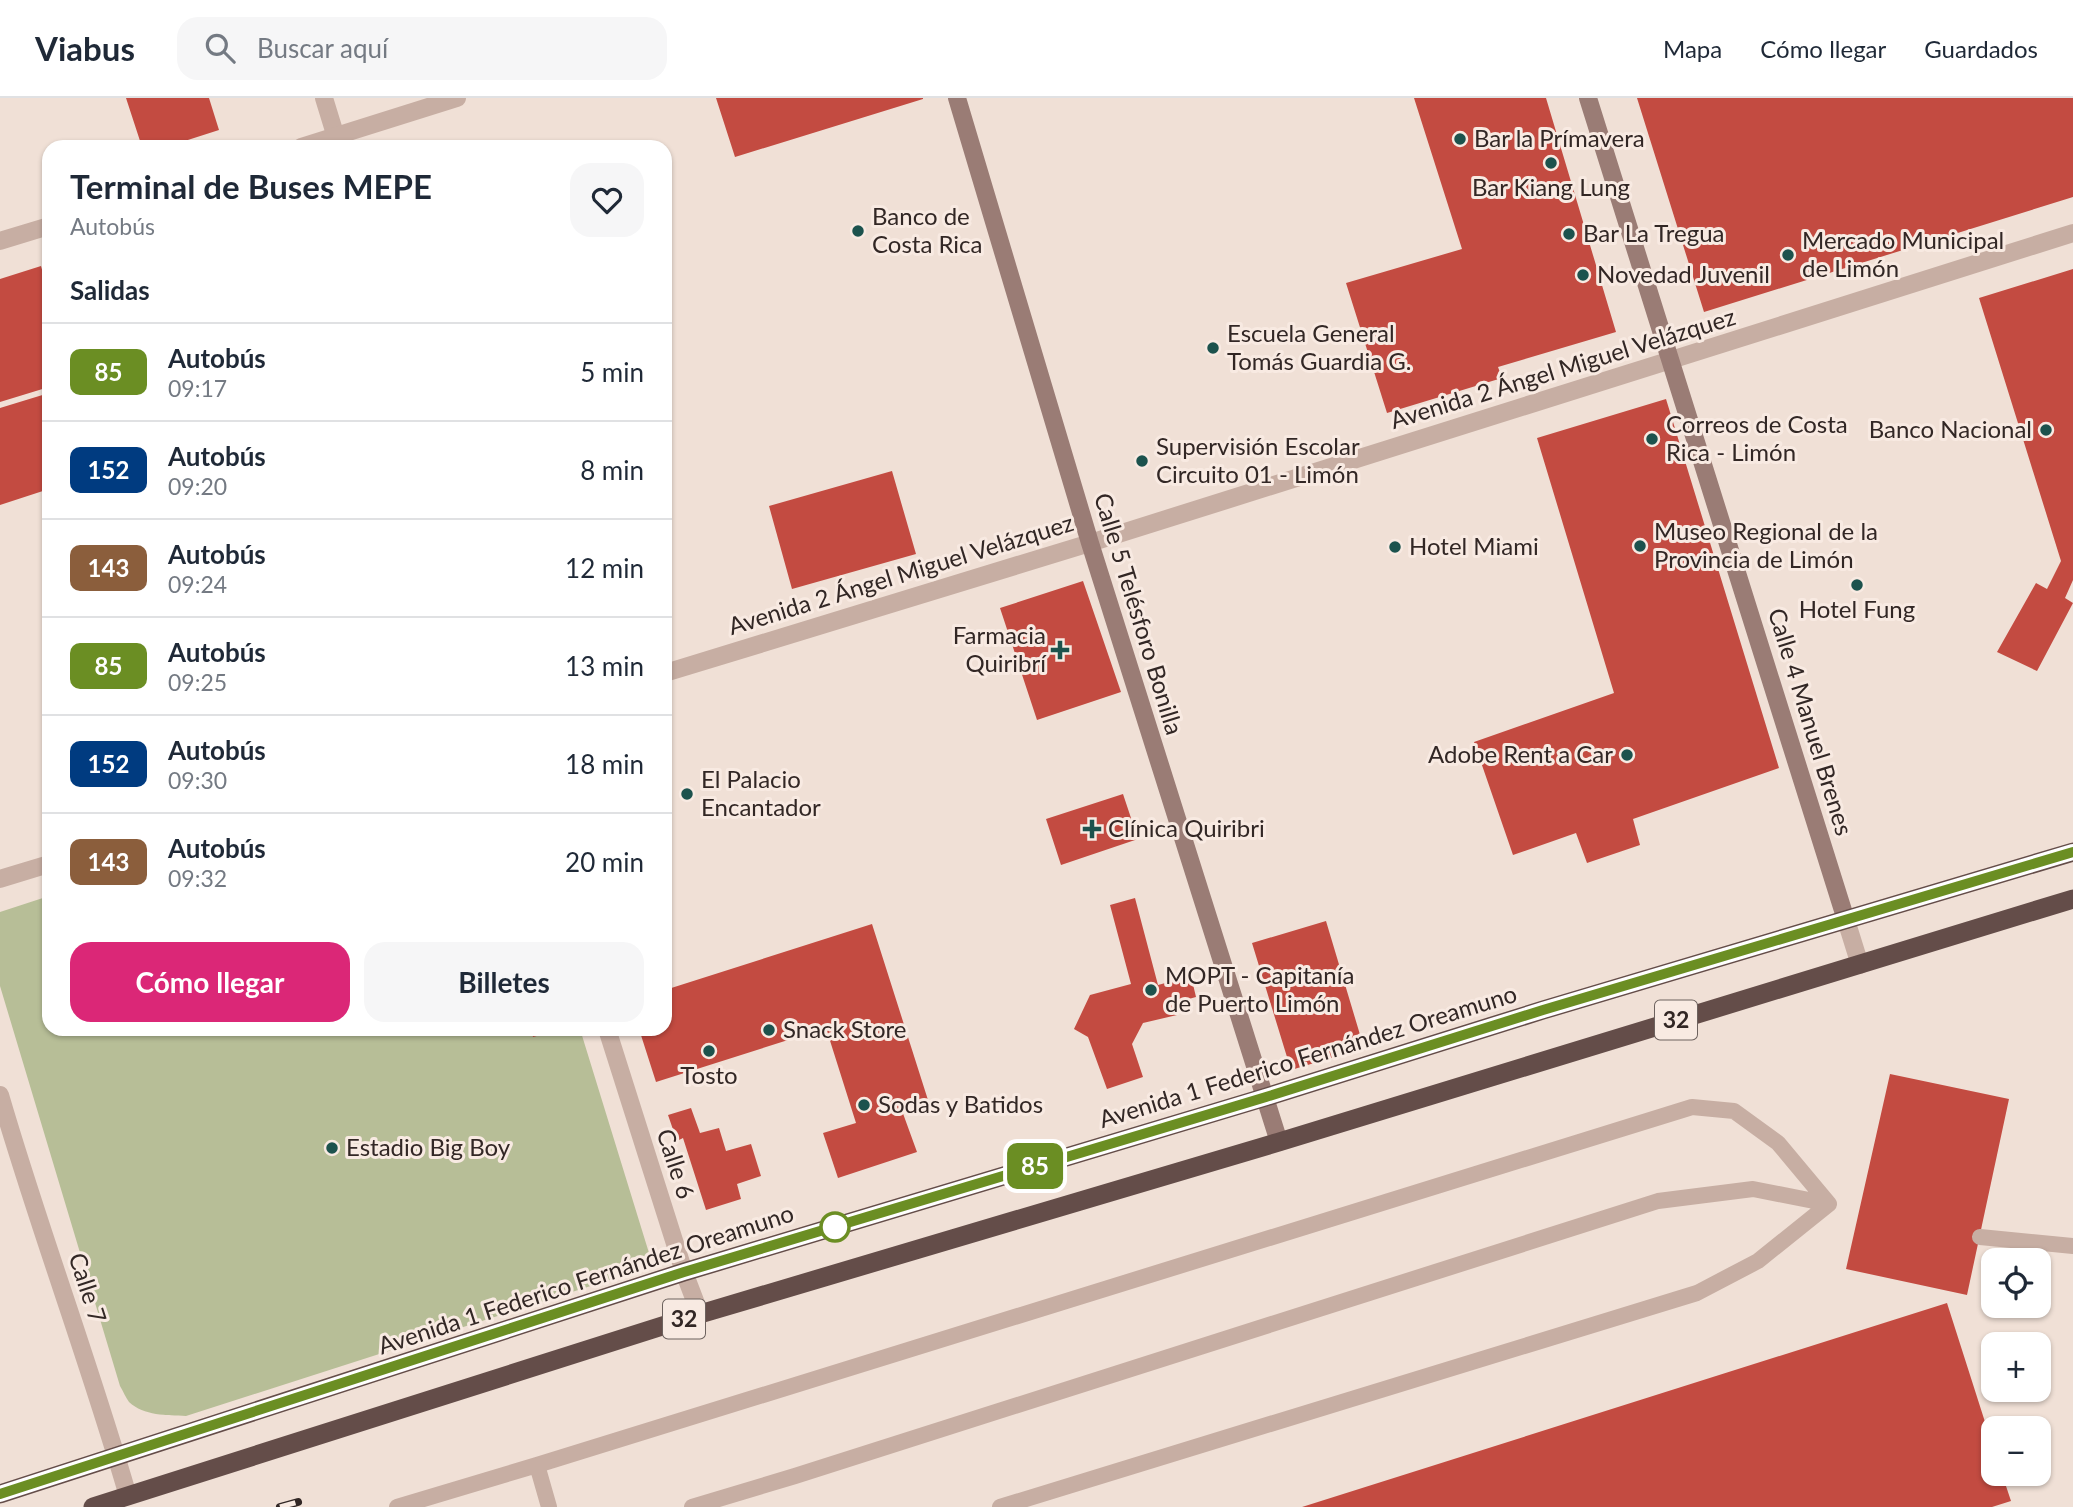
<!DOCTYPE html>
<html lang="es">
<meta charset="utf-8">
<style>
:root{--surface:#fff;--page:#f6f6f7;--text:#1f2937;--muted:#747a83;--line:#e0e1e3;--accent:#db2777}
body{margin:0;font-family:Lato,sans-serif;background:var(--page);color:var(--text);height:100vh;display:flex;flex-direction:column;font-size:26px;white-space:nowrap}
*{box-sizing:border-box;margin:0}
p{font-size:23px;color:var(--muted)}
.icon{flex:none;width:38px;height:38px;fill:none;stroke:currentColor;stroke-width:2;stroke-linecap:round;stroke-linejoin:round}
.map{position:relative;flex:1;overflow:hidden}
.sheet{position:absolute;left:42px;top:42px;width:630px;height:896px;display:flex;flex-direction:column;background:var(--surface);border-radius:21px;box-shadow:0 2px 5px #0004}
.sheet>*{flex:none}
.badge{padding:0 14px;border-radius:10px;font-size:24px;line-height:46px}
.buttons{position:absolute;left:1981px;top:1150px;display:grid;gap:14px}
.buttons a{display:grid;place-items:center;width:70px;height:70px;border-radius:14px;background:var(--surface);box-shadow:0 2px 5px #0004;font-size:35px}
.map>.badge{position:absolute;translate:-50% -50%;box-shadow:0 0 0 4px #fff}
h2{padding:0 28px;font-size:26px;line-height:63px}
.round{display:grid;place-items:center;flex:none;width:74px;height:74px;border-radius:21px;background:var(--page)}
.overview{display:flex;align-items:center;justify-content:space-between;height:119px;padding:0 28px}
h1{font-size:33px;font-weight:700;line-height:52px}
.button{display:flex;gap:14px;margin-top:auto;padding:14px 28px}
.button a{flex:1;height:80px;border-radius:21px;background:var(--accent);color:#fff;font-size:28px;font-weight:700;line-height:80px;text-align:center}
.button a+a{background:var(--page);color:var(--text)}
ul{padding:0;list-style:none}
li{display:flex;align-items:center;gap:21px;height:98px;padding:0 28px;border-top:2px solid var(--line)}
li div{flex:1}
li b{display:block;font-size:26px}
li em{font-style:normal}
li .badge{min-width:77px;font-weight:700;text-align:center}
header{display:flex;align-items:center;gap:42px;box-sizing:border-box;height:98px;padding:0 35px;background:var(--surface);border-bottom:2px solid var(--line)}
header strong{font-size:33px}
nav{display:flex;gap:38px;margin-inline-start:auto;font-size:24px}
.search{width:490px;height:63px;background:var(--page);display:flex;align-items:center;gap:18px;box-sizing:border-box;padding:0 24px;border-radius:21px;color:var(--muted);font-size:26px}
.map>svg:first-child{display:block}
.green{fill:#b7be97}
.building{fill:#c34b41}
.lines{fill:none;stroke-linecap:round;stroke-linejoin:round}
.service{stroke:#c7aea3;stroke-width:16}
.pedestrian{stroke:#c7aea3;stroke-width:18}
.minor{stroke:#c7aea3;stroke-width:18}
.tertiary{stroke:#c7aea3;stroke-width:18}
.secondary{stroke:#9a7c75;stroke-width:18}
.trunk{stroke:#644d49;stroke-width:19}
.rail-casing{stroke:#322725;stroke-width:8}
.rail{stroke:#f8eae2;stroke-width:5;stroke-dasharray:16;stroke-linecap:butt}
.line-casing{stroke:#fff;stroke-width:16}
.line{stroke:#6b8e23;stroke-width:10}
.poi-dot{fill:#1c524d;stroke:#f8eae2;stroke-width:2.5}
.stop-dot{fill:#fff;stroke:#6b8e23;stroke-width:3.5}
.labels{text-anchor:middle;stroke-width:6;stroke-linejoin:round;paint-order:stroke}
.shield{fill:#f8eae2;stroke:#6d625e;stroke-width:2}
.shield-label{font-size:23px;font-weight:bold;fill:#322725}
.poi-label{font-size:24px;fill:#322725;stroke:#f8eae2;text-anchor:start}
.street-label{font-size:24px;fill:#322725;stroke:#f8eae2}
</style>
<header>
<strong>Viabus</strong>
<div class="search"><svg class="icon" aria-label="search" viewBox="0 0 24 24"><circle cx="10" cy="10" r="6"/><path d="M15 15l6 6"/></svg>Buscar aquí</div>
<nav><a>Mapa</a><a>Cómo llegar</a><a>Guardados</a></nav>
</header>
<div class="map">
<svg width="2073" height="1409" viewBox="0 0 2073 1409">
<rect width="100%" height="100%" fill="#f0e0d6"/>
<!-- green -->
<path class="green" d="M49,798v133h531l73,237 -467,150c-19,-1 -42,0 -57,-14 -3,-4 -6,-11 -9,-16l-120,-400v-74z"/>
<!-- building -->
<path class="building" d="M126,0h83l10,32 -53,17h-24z
M716,0h207v1l-188,58z
M1414,0h132l70,234 -118,35 4,11 -115,35 -41,-130 116,-34z
M1637,0h436v99l-369,115z
M41,168l8,28v93l-49,15v-123z
M2073,171v311l-8,18 8,5 -36,68 -40,-19 39,-69 11,6 14,-28 -82,-263z
M49,295v96l-49,16v-97z
M1666,301l113,369 -146,51 7,26 -53,18 -11,-30 -63,22 -39,-113 140,-49 -77,-255z
M892,373l24,83 -124,35 -23,-83z
M1083,483l38,111 -84,28 -37,-112z
M1123,696l15,45 -77,26 -15,-46z
M1135,800l23,87 33,-9 5,21 -22,6 3,12 -34,8 -11,21 11,33 -36,12 -19,-52 -14,-8 16,-34 41,-11 -21,-79z
M1326,823l38,127 -73,22 -39,-127z
M872,826l56,176 -27,8 16,44 -79,26 -15,-45 33,-10 -30,-95 -170,54 -17,-53h26v-39z
M531,931h28v1l-26,7z
M1890,976l119,25 -42,196 -121,-26z
M691,1010l9,25 19,-5 7,23 25,-7 10,32 -24,8 4,15 -35,11 -23,-72 -6,3 -9,-26z
M1947,1205l46,144v27h9l9,27 -19,6h-690z"/>
<g class="lines">
<!-- service -->
<path class="service" d="M1980,1139l93,9
M537,1367l12,42
M397,1409l140,-42 1155,-358 42,4 44,32 51,61
M692,1409l103,-31 863,-275 95,-12 76,15
M1000,1409l697,-214 61,-32 71,-57"/>
<!-- pedestrian -->
<path class="pedestrian" d="M1671,262l402,-127"/>
<!-- minor -->
<path class="minor" d="M324,0l15,49
M665,575l425,-130 581,-183
M0,781l49,-15
M1846,822l14,45
M607,931l77,243 16,42
M0,997c39,134 89,266 128,401"/>
<!-- tertiary -->
<path class="tertiary" d="M301,49l156,-49
M0,143l49,-15"/>
<!-- secondary -->
<path class="secondary" d="M957,0l133,445 189,599
M1588,0l258,822"/>
<!-- trunk -->
<path class="trunk" d="M0,1396l684,-222 582,-175 277,-87 530,-158
M93,1409l607,-193 579,-172 794,-243"/>
<!-- rail casing -->
<g class="rail-casing">
<path id="rail" d="M280,1409l18,-5"/>
</g>
<!-- rail -->
<use href="#rail" class="rail"/>
</g>
<g class="lines">
<!-- line casing -->
<g class="line-casing">
<path id="line" d="M0,1396l684,-222 582,-175 277,-87 530,-158"/>
</g>
<!-- line -->
<use href="#line" class="line"/>
</g>
<!-- markers -->
<g class="poi-dot">
<circle cx="1460" cy="41" r="7"/>
<circle cx="1551" cy="65" r="7"/>
<circle cx="858" cy="133" r="7"/>
<circle cx="1569" cy="136" r="7"/>
<circle cx="1788" cy="157" r="7"/>
<circle cx="1583" cy="177" r="7"/>
<circle cx="1213" cy="250" r="7"/>
<circle cx="2046" cy="332" r="7"/>
<circle cx="1652" cy="341" r="7"/>
<circle cx="1142" cy="363" r="7"/>
<circle cx="1640" cy="448" r="7"/>
<circle cx="1395" cy="449" r="7"/>
<circle cx="1857" cy="487" r="7"/>
<path d="M1056.5 541.5h7v7h7v7h-7v7h-7v-7h-7v-7h7z"/>
<circle cx="1627" cy="657" r="7"/>
<circle cx="687" cy="696" r="7"/>
<path d="M1088.5 720.5h7v7h7v7h-7v7h-7v-7h-7v-7h7z"/>
<circle cx="1151" cy="892" r="7"/>
<circle cx="769" cy="932" r="7"/>
<circle cx="709" cy="953" r="7"/>
<circle cx="864" cy="1007" r="7"/>
<circle cx="332" cy="1050" r="7"/>
</g>
<circle class="stop-dot" cx="835" cy="1129" r="14"/>
<g class="labels">
<!-- shield labels -->
<g class="shield">
<rect x="1655" y="902.5" width="42" height="39" rx="5"/>
<rect x="663" y="1201.5" width="42" height="39" rx="5"/>
</g>
<g class="shield-label">
<text x="1676" y="930">32</text>
<text x="684" y="1229">32</text>
</g>
<!-- poi labels -->
<g class="poi-label">
<text x="1474" y="49">Bar la Prímavera</text>
<text x="1551" y="98" text-anchor="middle">Bar Kiang Lung</text>
<text x="872" y="127">Banco de<tspan x="872" dy="28">Costa Rica</tspan></text>
<text x="1583" y="144">Bar La Tregua</text>
<text x="1802" y="151">Mercado Municipal<tspan x="1802" dy="28">de Limón</tspan></text>
<text x="1597" y="185">Novedad Juvenil</text>
<text x="1227" y="244">Escuela General<tspan x="1227" dy="28">Tomás Guardia G.</tspan></text>
<text x="1666" y="335">Correos de Costa<tspan x="1666" dy="28">Rica - Limón</tspan></text>
<text x="2032" y="340" text-anchor="end">Banco Nacional</text>
<text x="1156" y="357">Supervisión Escolar<tspan x="1156" dy="28">Circuito 01 - Limón</tspan></text>
<text x="1654" y="442">Museo Regional de la<tspan x="1654" dy="28">Provincia de Limón</tspan></text>
<text x="1409" y="457">Hotel Miami</text>
<text x="1857" y="520" text-anchor="middle">Hotel Fung</text>
<text x="1046" y="546" text-anchor="end">Farmacia<tspan x="1046" dy="28">Quiribrí</tspan></text>
<text x="1613" y="665" text-anchor="end">Adobe Rent a Car</text>
<text x="701" y="690">El Palacio<tspan x="701" dy="28">Encantador</tspan></text>
<text x="1108" y="739">Clínica Quiribri</text>
<text x="1165" y="886">MOPT - Capitanía<tspan x="1165" dy="28">de Puerto Limón</tspan></text>
<text x="783" y="940">Snack Store</text>
<text x="709" y="986" text-anchor="middle">Tosto</text>
<text x="878" y="1015">Sodas y Batidos</text>
<text x="346" y="1058">Estadio Big Boy</text>
</g>
<!-- street labels -->
<g class="street-label">
<text transform="translate(1563 271) rotate(-17)" y="8">Avenida 2 Ángel Miguel Velázquez</text>
<text transform="translate(901 477) rotate(-17)" y="8">Avenida 2 Ángel Miguel Velázquez</text>
<text transform="translate(1138 516) rotate(73)" y="8">Calle 5 Telésforo Bonilla</text>
<text transform="translate(1810 624) rotate(73)" y="8">Calle 4 Manuel Brenes</text>
<text transform="translate(1308 959) rotate(-17)" y="8">Avenida 1 Federico Fernández Oreamuno</text>
<text transform="translate(675 1066) rotate(72)" y="8">Calle 6</text>
<text transform="translate(586 1182) rotate(-18)" y="8">Avenida 1 Federico Fernández Oreamuno</text>
<text transform="translate(87 1190) rotate(72)" y="8">Calle 7</text>
</g>
</g>
</svg>
<div class="buttons">
<a><svg class="icon" aria-label="locate" viewBox="0 0 24 24"><circle cx="12" cy="12" r="6"/><path d="M12 2v4M12 18v4M2 12h4M18 12h4"/></svg></a>
<a>+</a>
<a>−</a>
</div>
<b class="badge" style="left:1035px;top:1068px;background:#6b8e23;color:#fff">85</b>
<section class="sheet">
<div class="overview"><div><h1>Terminal de Buses MEPE</h1><p>Autobús</p></div><a class="round"><svg class="icon" aria-label="heart" viewBox="0 0 24 24"><path d="M12 20l-8-8c-3-5 5-10 8-4 3-6 11-1 8 4z"/></svg></a></div>
<h2>Salidas</h2>
<ul>
<li><span class="badge" style="background:#6b8e23;color:#fff">85</span><div><b>Autobús</b><p>09:17</p></div><em>5 min</em></li>
<li><span class="badge" style="background:#003b80;color:#fff">152</span><div><b>Autobús</b><p>09:20</p></div><em>8 min</em></li>
<li><span class="badge" style="background:#8b5e3c;color:#fff">143</span><div><b>Autobús</b><p>09:24</p></div><em>12 min</em></li>
<li><span class="badge" style="background:#6b8e23;color:#fff">85</span><div><b>Autobús</b><p>09:25</p></div><em>13 min</em></li>
<li><span class="badge" style="background:#003b80;color:#fff">152</span><div><b>Autobús</b><p>09:30</p></div><em>18 min</em></li>
<li><span class="badge" style="background:#8b5e3c;color:#fff">143</span><div><b>Autobús</b><p>09:32</p></div><em>20 min</em></li>
</ul>
<div class="button"><a>Cómo llegar</a><a>Billetes</a></div>
</section>
</div>
